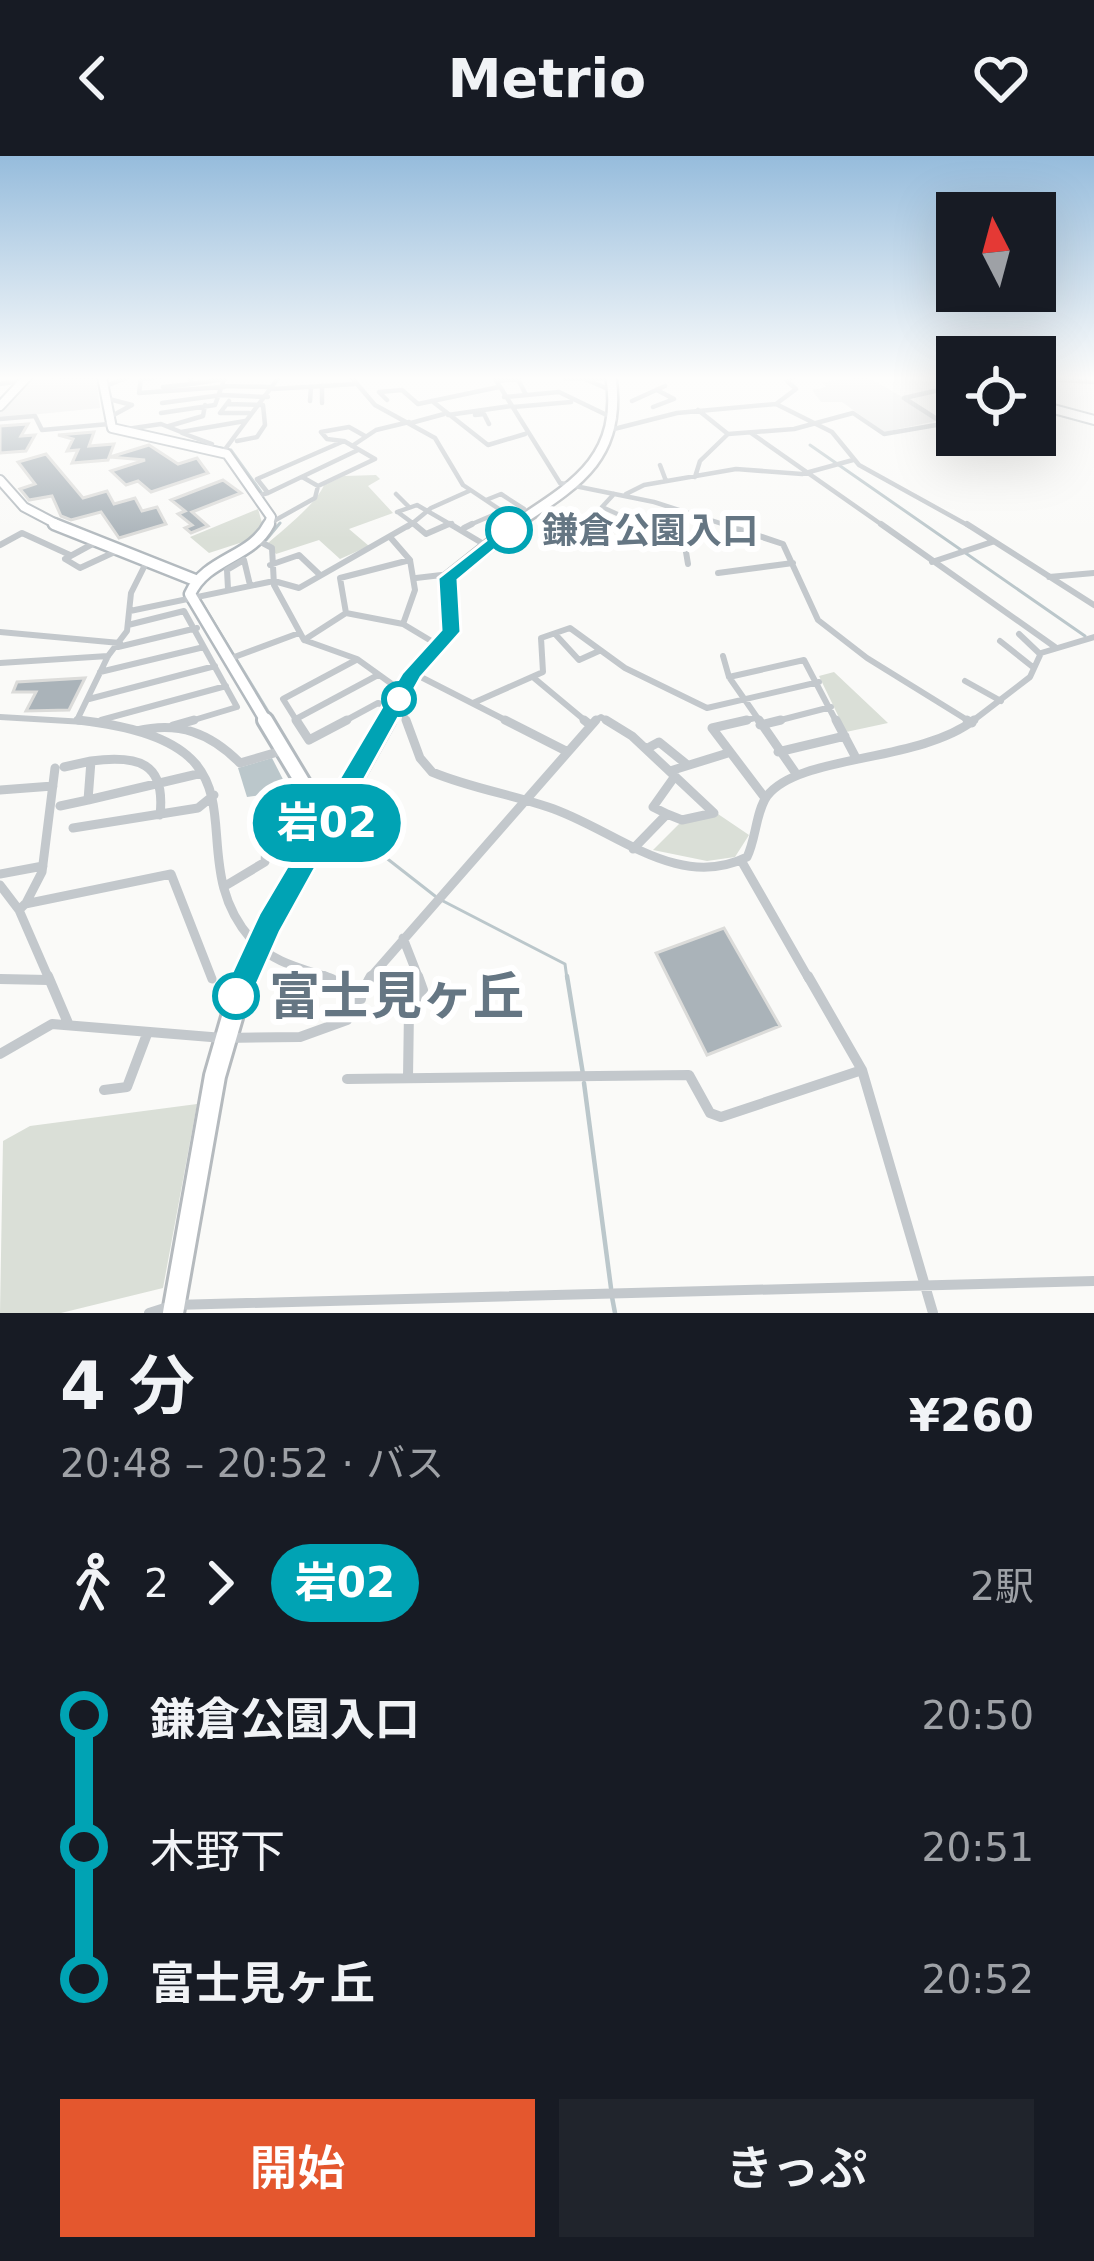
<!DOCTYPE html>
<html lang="ja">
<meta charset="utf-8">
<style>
:root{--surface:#171b24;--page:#20242c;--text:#f1f3f6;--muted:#9ea1a6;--accent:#e4572e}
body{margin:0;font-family:"DejaVu Sans","Noto Sans JP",sans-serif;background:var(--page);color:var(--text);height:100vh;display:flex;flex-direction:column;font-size:45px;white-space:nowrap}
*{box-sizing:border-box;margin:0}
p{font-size:39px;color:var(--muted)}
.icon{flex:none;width:66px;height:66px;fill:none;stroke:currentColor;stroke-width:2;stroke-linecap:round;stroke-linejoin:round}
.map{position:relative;height:1157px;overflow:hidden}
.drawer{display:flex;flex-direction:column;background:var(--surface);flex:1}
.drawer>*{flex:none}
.badge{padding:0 24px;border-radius:39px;font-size:42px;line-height:78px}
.needle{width:78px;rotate:354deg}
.controls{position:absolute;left:936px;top:36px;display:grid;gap:24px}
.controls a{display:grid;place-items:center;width:120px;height:120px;border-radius:0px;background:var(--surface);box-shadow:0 12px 48px #0002;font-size:60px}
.map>.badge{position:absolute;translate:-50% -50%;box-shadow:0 0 0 6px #fff}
.legs{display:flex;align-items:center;gap:18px;height:132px;padding:0 60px;font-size:39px}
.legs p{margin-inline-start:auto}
.headline{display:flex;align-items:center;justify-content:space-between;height:204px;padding:0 60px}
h1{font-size:66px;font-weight:600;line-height:90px}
.action{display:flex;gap:24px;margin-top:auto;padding:24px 60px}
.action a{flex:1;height:138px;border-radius:0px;background:var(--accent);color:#fff;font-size:48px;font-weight:600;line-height:138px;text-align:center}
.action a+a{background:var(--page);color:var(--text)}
ul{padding:0 60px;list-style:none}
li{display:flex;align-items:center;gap:42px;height:132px;font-size:45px}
li i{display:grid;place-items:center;width:18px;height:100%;margin:0 15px;background:currentColor}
li i::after{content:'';width:30px;height:30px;margin:-15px;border:9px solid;border-radius:50%;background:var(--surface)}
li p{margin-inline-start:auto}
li:first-child i{background:linear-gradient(#0000 50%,currentColor 0)}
li:last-child i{background:linear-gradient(currentColor 50%,#0000 0)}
header{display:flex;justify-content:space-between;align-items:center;height:156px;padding:0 60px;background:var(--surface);font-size:54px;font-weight:600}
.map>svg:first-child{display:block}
.built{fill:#e8e9e9}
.green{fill:#dadfd7}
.water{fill:#bbc7cb}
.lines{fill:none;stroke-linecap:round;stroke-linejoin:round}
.stream-far1{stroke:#bbc7cb;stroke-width:3}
.stream{stroke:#bbc7cb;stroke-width:4.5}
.building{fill:#aab3b9;stroke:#dcdcda;stroke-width:3}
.secondary-far2-casing{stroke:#b3babf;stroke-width:12}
.secondary-far1-casing{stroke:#b3babf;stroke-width:15}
.secondary-casing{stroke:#b3babf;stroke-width:20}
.primary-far3-casing{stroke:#b5babe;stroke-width:14}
.primary-far2-casing{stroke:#b5babe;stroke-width:16}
.primary-far1-casing{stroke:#b5babe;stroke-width:21}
.primary-casing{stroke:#b5babe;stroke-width:26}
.street-far3{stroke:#c3c8cc;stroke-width:4.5}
.street-far2{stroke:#c3c8cc;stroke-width:6}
.street-far1{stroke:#c3c8cc;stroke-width:9}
.street{stroke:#c3c8cc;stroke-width:10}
.secondary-far2{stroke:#fff;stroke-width:8}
.secondary-far1{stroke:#fff;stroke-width:10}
.secondary{stroke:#fff;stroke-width:14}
.primary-far3{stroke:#fff;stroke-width:9}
.primary-far2{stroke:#fff;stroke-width:12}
.primary-far1{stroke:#fff;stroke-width:15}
.primary{stroke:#fff;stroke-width:20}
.line-1{fill:#00a3b4;stroke:#fff;stroke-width:3}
.stop-1-dot{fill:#fff;stroke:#00a3b4;stroke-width:6}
.labels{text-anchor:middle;stroke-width:12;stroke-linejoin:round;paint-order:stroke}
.far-stop-label{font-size:36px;font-weight:bold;fill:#657683;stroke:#fff;text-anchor:start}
.near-stop-label{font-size:51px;font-weight:bold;fill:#657683;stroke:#fff;text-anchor:start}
</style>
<header><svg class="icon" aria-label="back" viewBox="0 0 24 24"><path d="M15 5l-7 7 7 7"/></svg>Metrio<svg class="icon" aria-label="heart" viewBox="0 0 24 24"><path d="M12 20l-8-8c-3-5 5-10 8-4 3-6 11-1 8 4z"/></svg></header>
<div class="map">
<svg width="1094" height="1157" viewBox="0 0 1094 1157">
<rect width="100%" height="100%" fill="#fafaf8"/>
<!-- built -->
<path class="built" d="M96,221l4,31 -100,10v-9l32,-30z
M866,221l9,4 66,39 -57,12 -42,-30h-21l-9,-12 14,-3 -4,-5z"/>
<!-- green -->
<path class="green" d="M376,319l4,4 -12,7 25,27 -44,16 20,17 -29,13 -21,-19 -43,14 -8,-11c15,-13 49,-40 56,-58l20,-9z
M258,353l5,17 -17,15 -37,12 -19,-16z
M834,516l54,51 -42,9 -27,-56z
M718,658l31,21 -14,22 -28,4 -54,-11 28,-28z
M197,948l-34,184 -102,25h-61l3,-172 27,-15z"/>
<!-- water -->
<path class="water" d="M272,602l17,33 -42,6 -9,-29z"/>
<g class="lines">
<!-- stream-far1 -->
<path class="stream-far1" d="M110,244l6,25
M183,284l48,10 30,42
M810,289l275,191
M266,384l14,-17
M202,447l70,115
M339,665l96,75
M443,745l122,63 2,15"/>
<!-- stream -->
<path class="stream" d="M567,820l16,98
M584,927l27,205
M612,1141l3,16"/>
</g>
<!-- building -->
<path class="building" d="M28,268l-7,12 14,-1 -9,16 -26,2v-27z
M94,276l-5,14 25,-2 -6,16 -36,3 6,-13 -11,1 6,-12 -15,-4z
M149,289l29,19 19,-6 11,15 -57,19 -13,-11 -12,4 -15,-14 34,-11 -35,-3z
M46,298l37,44 24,-7 7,13 21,-6 7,13 15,-4 9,17 -47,14 -18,-26 -30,8 -10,-4 -9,-20 -23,4 -9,-11 15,-5 -17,-22z
M223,324l18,13 -49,19 16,14 -17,7 -6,-5 7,-3 -14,-11 7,-3 -14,-11z
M85,522l-16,32 -43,1 10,-19h-23l4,-10z
M724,772l56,98 -73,29 -51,-102z"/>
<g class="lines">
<!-- secondary-far2 casing -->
<g class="secondary-far2-casing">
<path id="secondary-far2" d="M102,221l10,51 115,26 44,63 -3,10
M1035,248l59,16
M0,250l27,-29
M0,324l24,27 38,20"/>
</g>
<!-- secondary-far1 casing -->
<g class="secondary-far1-casing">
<path id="secondary-far1" d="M54,368l141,56
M267,567l-77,-129c16,-36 62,-36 79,-70"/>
</g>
<!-- secondary casing -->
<g class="secondary-casing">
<path id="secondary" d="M265,564l62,103"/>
</g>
<!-- primary-far3 casing -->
<g class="primary-far3-casing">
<path id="primary-far3" d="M511,371c62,-41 112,-67 100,-150"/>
</g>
<!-- primary-far2 casing -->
<g class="primary-far2-casing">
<path id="primary-far2" d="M385,567l28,-50 38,-41 -3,-54 68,-54"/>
</g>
<!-- primary-far1 casing -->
<g class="primary-far1-casing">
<path id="primary-far1" d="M243,823l144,-259"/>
</g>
<!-- primary casing -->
<g class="primary-casing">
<path id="primary" d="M173,1157l42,-237 29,-100"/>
</g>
<!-- street-far3 -->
<path class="street-far3" d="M160,221l-19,2 -2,14 85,-6
M191,221v7l34,-5
M351,221l24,28 60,33 28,47 54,36
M494,221l66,106 94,19 78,25
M1035,222l59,4
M565,223l46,-1
M587,224l26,11
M497,225l21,-2 8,16
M0,228l22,-3
M224,230l49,1
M322,230v17
M103,231l26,-10
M163,231l28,-3
M273,233l82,-5
M504,241l55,-5 56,27
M105,242l27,7 -24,13
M904,242l53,-12
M904,242l39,25
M387,244l-8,-8 23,-2 16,14 81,-17
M229,245l-9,12h29
M310,245l1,-14
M432,245l56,44 37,-11
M632,245l33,-15
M162,247l60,-8 46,2
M227,248l36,1 2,20 -8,12 -20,4
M776,248l56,28 27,33 112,62
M513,251l58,-5
M653,251l21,-8 -17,-9
M698,254l30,24 66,-5 59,-16 31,21 58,-10
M161,257l54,-8 10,-28
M448,259l63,-9
M475,259l9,-1 5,10
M0,263l35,-3 7,14 67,-6
M411,267l33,-9
M169,270l34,-10 2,-11
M127,273l34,-5 20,8 64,-11
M614,273l63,-16 99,-9 20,-15 -9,-8 6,-4
M182,277l30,11 -6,4
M751,277l134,94
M343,285l-16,-2 -6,-7 28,-5 16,9
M352,290l24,-16 33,-8
M223,296l56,-75
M660,309l6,16
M695,321l5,-16 28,-27
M268,337l90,-43
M396,338l13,13
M614,338l-12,13 44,20
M626,338l18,-9 92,-16 66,5 51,-14
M257,340l11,-3 -11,-14 87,-38 31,18 -57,27
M486,344l15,-6 23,15 -16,7
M397,356l20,-7 38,22
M399,357l19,14
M272,366l43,-24 3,-12 -14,-8
M408,371l23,-19 38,-17
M441,371l11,-4
M465,371l35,-15"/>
<!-- street-far2 -->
<path class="street-far2" d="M414,368l12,10 23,-10
M450,368l37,22
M639,368l46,22 3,18
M723,368l60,20 35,76 49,38 105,65
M881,368l174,123
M967,368l127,81
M464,372l8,-4
M390,381l20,23
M257,384l15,8 2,37 30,55 53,19 46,33
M98,385l-33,18 15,9 39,-18
M0,389l22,-12 48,22
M410,404l5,30 -12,34 -57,-11 -6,-35z
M932,406l60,-20
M270,409l29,-10 20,19
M718,417l75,-10
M1049,421l45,-4
M416,422l34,-4
M228,433l-1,-19 17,-10 6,25
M130,455l144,-30 25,7 112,-64
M403,468l35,21
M128,469l56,-14 53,96 -53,16
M0,476l120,11
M1019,478l21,20
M556,479l23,25 20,-9
M304,484l42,-27
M1000,485l34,27
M118,491l79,-19
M723,500l6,21
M229,503l70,-26
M0,507l108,-7
M100,516l104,-25
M415,518l96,49
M534,522l54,45
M965,525l36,20
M89,543l126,-33
M399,543l8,24
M473,547l70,-31 -2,-34 29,-10 55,40 82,40 112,-26
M79,560l29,-60 19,-25 4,-38 16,-32
M0,561l102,6
M296,563l82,-44
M101,564l125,-34
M298,567l-15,-24 73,-39
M341,567l37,-20 15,4
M591,567l10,-6 9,6
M734,567l21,-5
M761,567l-32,-46 75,-17 33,63
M769,567l62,-16
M970,567l60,-46 11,-24 53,-16"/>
<!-- street-far1 -->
<path class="street-far1" d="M78,564c209,23 94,129 173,219 21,24 53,30 82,40
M296,564l13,20 38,-20
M406,564l14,38 12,14c38,16 78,22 116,35 65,21 129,85 199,50 9,-18 9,-46 20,-61 32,-42 151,-33 207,-76
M505,564l61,31
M584,564l5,4
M606,564l26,16 82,77 -32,7 -15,-6
M747,564l-35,8 53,70
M759,564l38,55
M836,564l20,38
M967,564l5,3
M760,569l21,-5
M173,570l21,-6
M137,575c42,-10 73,2 103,32l41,-12
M646,593l13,-7 26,21
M778,596l67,-16
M91,605c47,-6 75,1 69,54
M670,615l58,-18
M0,634l53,-4
M88,644l114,-27
M60,650l28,-6 3,-39 -27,6
M73,672l125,-20 16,-13
M633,693l34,-35 -14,-7 22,-31
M742,706l67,117
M0,718l43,-8
M0,729l19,25 30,69
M225,730l40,-24 3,-50 42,-10
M26,747l16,-31 13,-104
M19,754l6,-6 146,-30 41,105
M403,782l16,41
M369,823l227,-259"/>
<!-- street -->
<path class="street" d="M48,820l20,47
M324,820l37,23
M808,820l54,94 71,243
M0,823l48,1
M0,898l52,-30 171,14 77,-1 47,-17 24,-44
M408,922l1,-68 14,-20 -5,-14
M347,923l342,-4 21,38 11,4 141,-47
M104,934l23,-3 20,-53
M149,1157l25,-8 920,-24"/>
<!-- secondary-far2 -->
<use href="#secondary-far2" class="secondary-far2"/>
<!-- secondary-far1 -->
<use href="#secondary-far1" class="secondary-far1"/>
<!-- secondary -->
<use href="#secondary" class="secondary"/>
<!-- primary-far3 -->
<use href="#primary-far3" class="primary-far3"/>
<!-- primary-far2 -->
<use href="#primary-far2" class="primary-far2"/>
<!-- primary-far1 -->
<use href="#primary-far1" class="primary-far1"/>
<!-- primary -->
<use href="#primary" class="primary"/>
</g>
<!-- sky -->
<linearGradient id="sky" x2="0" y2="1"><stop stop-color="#96bcdc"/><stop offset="0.58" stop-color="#fdfdfc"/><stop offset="1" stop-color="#fdfdfc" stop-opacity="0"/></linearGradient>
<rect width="1094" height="383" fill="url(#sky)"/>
<!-- line-1 -->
<path class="line-1" d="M503,371l15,3 -60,50 3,52 -40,45 -141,255 -33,75 -11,4 -11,-4 -4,-11 38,-82 143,-241 39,-43 -3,-52z"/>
<!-- markers -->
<g class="stop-1-dot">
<circle cx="509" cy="374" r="21"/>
<circle cx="399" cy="543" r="15"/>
<circle cx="236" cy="840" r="21"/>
</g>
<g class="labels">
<!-- far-stop labels -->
<g class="far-stop-label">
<text x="542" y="387">鎌倉公園入口</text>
</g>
<!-- near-stop labels -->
<g class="near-stop-label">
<text x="269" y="858">富士見ヶ丘</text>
</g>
</g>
</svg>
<div class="controls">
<a><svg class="needle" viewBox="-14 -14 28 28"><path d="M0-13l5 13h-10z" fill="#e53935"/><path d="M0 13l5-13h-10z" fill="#9ea1a6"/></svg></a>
<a><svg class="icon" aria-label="locate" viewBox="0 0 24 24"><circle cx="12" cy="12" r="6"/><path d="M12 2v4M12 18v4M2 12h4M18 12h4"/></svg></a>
</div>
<b class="badge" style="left:327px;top:667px;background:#00a3b4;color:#fff">岩02</b>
</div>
<section class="drawer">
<div class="headline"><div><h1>4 分</h1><p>20:48 – 20:52 · バス</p></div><b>¥260</b></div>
<div class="legs"><svg class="icon" aria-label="walk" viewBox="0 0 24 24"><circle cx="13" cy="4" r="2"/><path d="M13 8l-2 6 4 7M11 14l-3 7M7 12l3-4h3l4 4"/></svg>2<svg class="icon" aria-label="forward" viewBox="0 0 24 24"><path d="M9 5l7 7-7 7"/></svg><b class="badge" style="background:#00a3b4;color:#fff">岩02</b><p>2駅</p></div>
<ul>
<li><i style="color:#00a3b4"></i><b>鎌倉公園入口</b><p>20:50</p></li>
<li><i style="color:#00a3b4"></i><span>木野下</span><p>20:51</p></li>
<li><i style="color:#00a3b4"></i><b>富士見ヶ丘</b><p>20:52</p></li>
</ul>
<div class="action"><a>開始</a><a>きっぷ</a></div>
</section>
